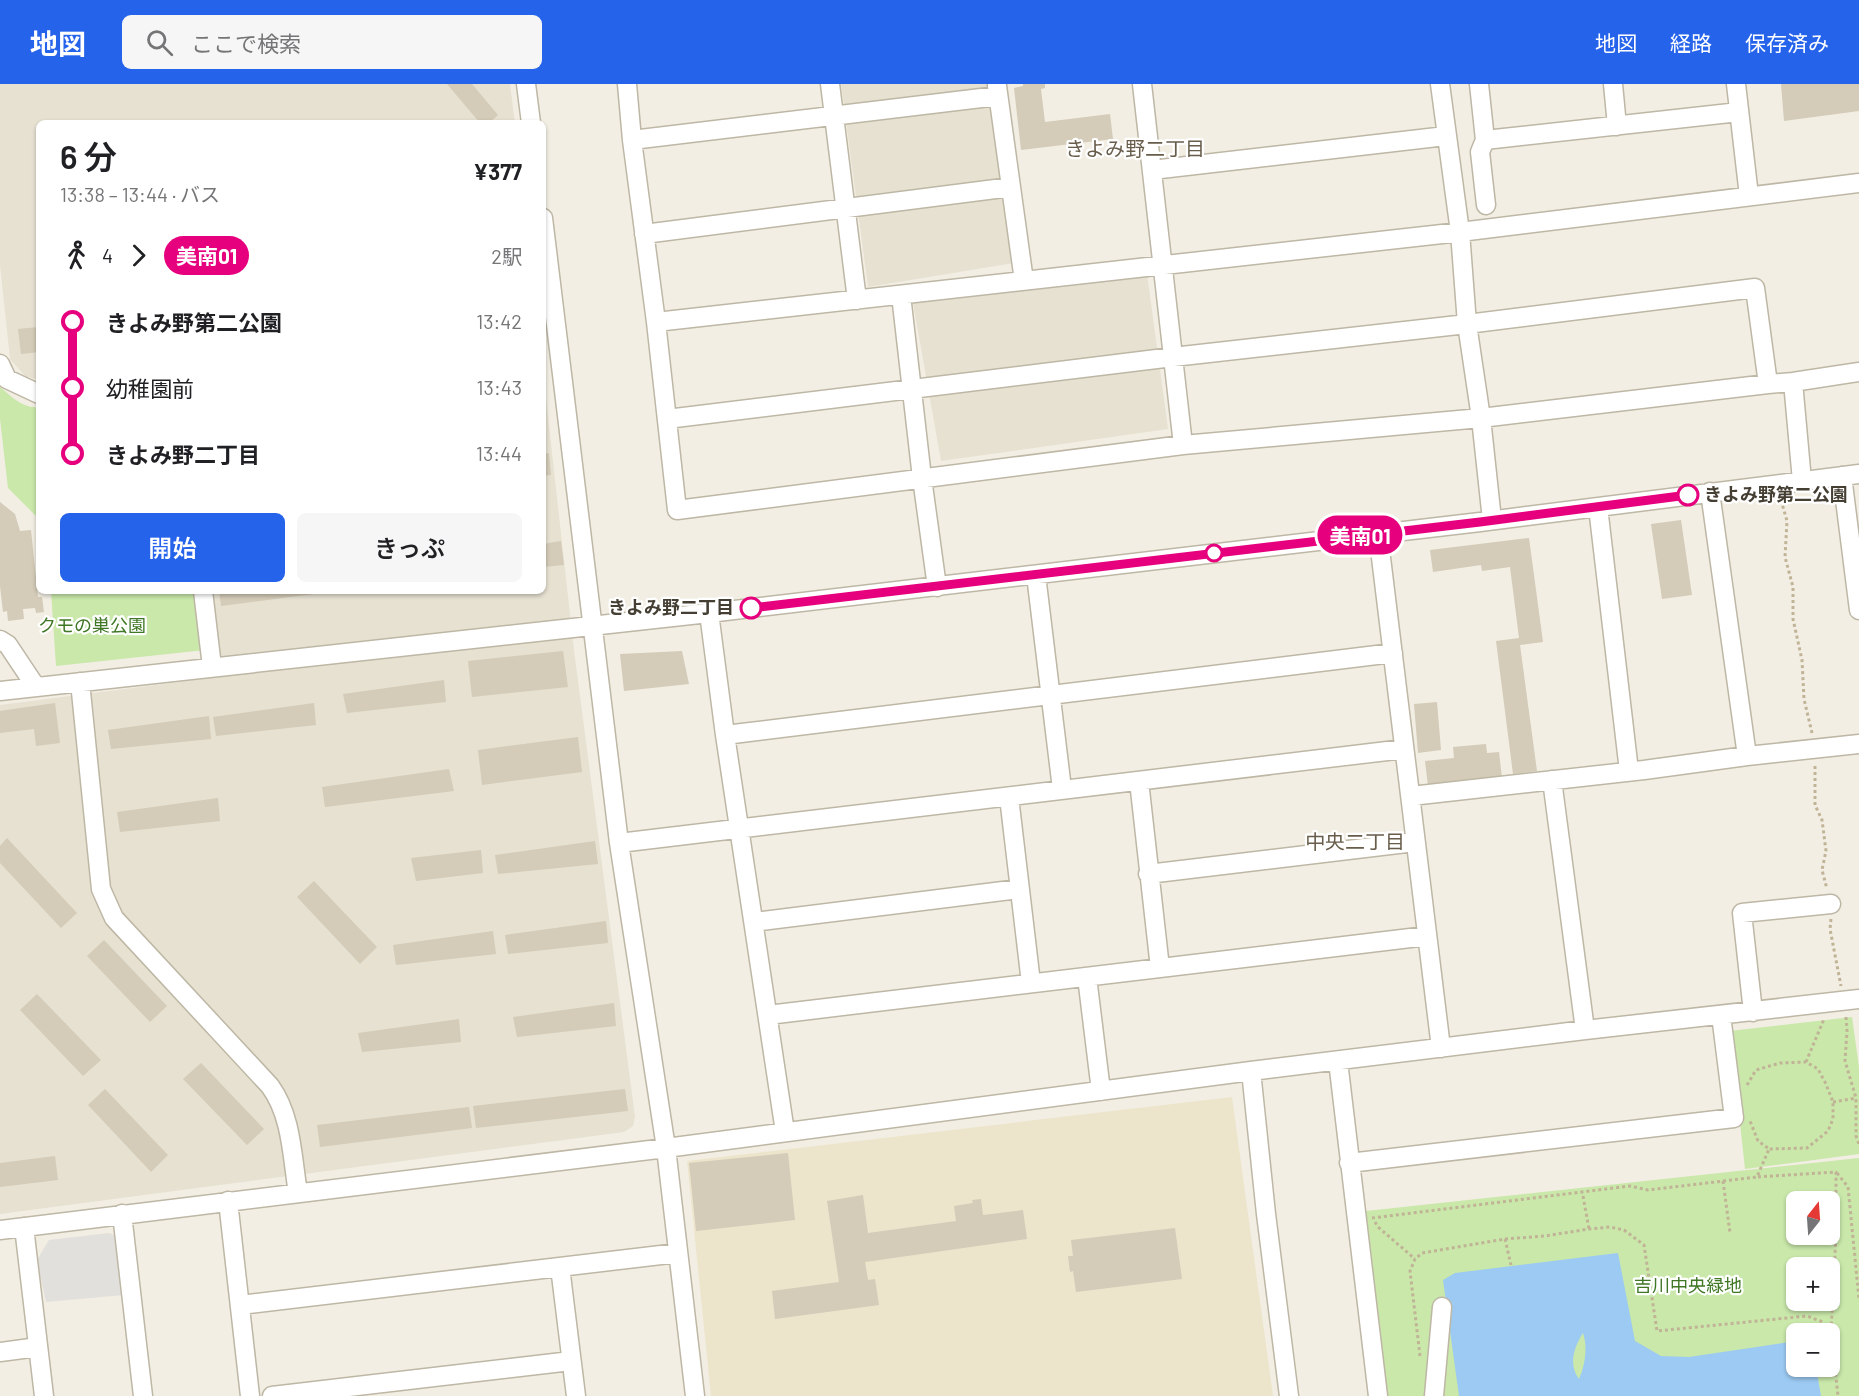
<!DOCTYPE html>
<html lang="ja">
<meta charset="utf-8">
<style>
:root{--surface:#fff;--page:#f6f6f6;--text:#202124;--muted:#757577;--accent:#2563eb}
body{margin:0;font-family:Barlow,"Noto Sans JP",sans-serif;background:var(--page);color:var(--text);height:100vh;display:flex;flex-direction:column;font-size:22px;white-space:nowrap}
*{box-sizing:border-box;margin:0}
p{font-size:20px;color:var(--muted)}
.icon{flex:none;width:33px;height:33px;fill:none;stroke:currentColor;stroke-width:2;stroke-linecap:round;stroke-linejoin:round}
.map{position:relative;flex:1;overflow:hidden}
.details{position:absolute;left:36px;top:36px;width:510px;height:474px;display:flex;flex-direction:column;background:var(--surface);border-radius:9px;box-shadow:0 2px 4px #0004}
.details>*{flex:none}
.badge{padding:0 12px;border-radius:20px;font-size:21px;line-height:39px}
.needle{width:39px;rotate:17deg}
.tools{position:absolute;left:1786px;top:1107px;display:grid;gap:12px}
.tools a{display:grid;place-items:center;width:54px;height:54px;border-radius:9px;background:var(--surface);box-shadow:0 2px 4px #0004;font-size:30px}
.map>.badge{position:absolute;translate:-50% -50%;box-shadow:0 0 0 3px #fff}
.legs{display:flex;align-items:center;gap:9px;height:66px;padding:0 24px;font-size:20px}
.legs p{margin-inline-start:auto}
.summary{display:flex;align-items:center;justify-content:space-between;height:102px;padding:0 24px}
h1{font-size:33px;font-weight:600;line-height:45px}
.primary-button{display:flex;gap:12px;margin-top:auto;padding:12px 24px}
.primary-button a{flex:1;height:69px;border-radius:9px;background:var(--accent);color:#fff;font-size:24px;font-weight:600;line-height:69px;text-align:center}
.primary-button a+a{background:var(--page);color:var(--text)}
ul{padding:0 24px;list-style:none}
li{display:flex;align-items:center;gap:21px;height:66px;font-size:22px}
li i{display:grid;place-items:center;width:9px;height:100%;margin:0 8px;background:currentColor}
li i::after{content:'';width:15px;height:15px;margin:-8px;border:4px solid;border-radius:50%;background:var(--surface)}
li p{margin-inline-start:auto}
li:first-child i{background:linear-gradient(#0000 50%,currentColor 0)}
li:last-child i{background:linear-gradient(currentColor 50%,#0000 0)}
header{display:flex;align-items:center;gap:36px;box-sizing:border-box;height:84px;padding:0 30px;background:var(--accent);color:#fff}
header strong{font-size:28px}
nav{display:flex;gap:33px;margin-inline-start:auto;font-size:21px}
.search{width:420px;height:54px;background:var(--page);display:flex;align-items:center;gap:15px;box-sizing:border-box;padding:0 21px;border-radius:9px;color:var(--muted);font-size:22px}
.map>svg:first-child{display:block}
.residential{fill:#e6e1d1}
.education{fill:#ece5cc}
.green{fill:#c9e8aa;fill-rule:evenodd}
.parking{fill:#e2e0dc}
.water{fill:#9ccaf2;fill-rule:evenodd}
.building{fill:#d4cbb8}
.lines{fill:none;stroke-linecap:round;stroke-linejoin:round}
.minor-casing{stroke:#beb7a5;stroke-width:21}
.path{stroke:#c0b396;stroke-width:3;stroke-dasharray:3 3;stroke-linecap:butt}
.minor{stroke:#fff;stroke-width:18}
.line-1-casing{stroke:#fff;stroke-width:14}
.line-1{stroke:#e6007e;stroke-width:9}
.stop-1-dot{fill:#fff;stroke:#e6007e;stroke-width:3}
.labels{text-anchor:middle;stroke-width:4.5;stroke-linejoin:round;paint-order:stroke}
.stop-label{font-size:18px;font-weight:bold;fill:#443e33;stroke:#fff;text-anchor:start}
.park-label{font-size:18px;fill:#3f7725;stroke:#fff}
.neighbourhood-label{font-size:20px;fill:#675d4a;stroke:#fff}
</style>
<header>
<strong>地図</strong>
<div class="search"><svg class="icon" aria-label="search" viewBox="0 0 24 24"><circle cx="10" cy="10" r="6"/><path d="M15 15l6 6"/></svg>ここで検索</div>
<nav><a>地図</a><a>経路</a><a>保存済み</a></nav>
</header>
<div class="map">
<svg width="1859" height="1312" viewBox="0 0 1859 1312">
<rect width="100%" height="100%" fill="#f2eee3"/>
<!-- residential -->
<path class="residential" d="M0,0h510l5,39h-476v257l-14,-4 -15,-17 -10,-94z
M841,0h150l23,179 -146,24z
M1147,190l21,155 -227,32 -28,-158z
M543,288l31,278 61,467 -2,9 -9,6 -624,82v-509l218,-28 -10,-86h335z"/>
<!-- education -->
<path class="education" d="M1232,1013l41,299h-562l-24,-235z"/>
<!-- green -->
<path class="green" d="M0,303c12,10 23,22 39,20v112l-31,-31 -8,-69z
M51,507h147l7,59 -149,16z
M1852,933l7,50v87l-114,15 -15,-138z
M1859,1074v238h-472l-21,-185zM1797,1118h33v32h-33zM1797,1184h33v32h-33zM1797,1250h33v32h-33z"/>
<!-- parking -->
<path class="parking" d="M109,1149l9,4 6,58 -78,7 -9,-42 12,-20z"/>
<!-- water -->
<path class="water" d="M1618,1169l17,88 26,15 28,1 108,-16v25l19,1 5,29h-362l-16,-116 12,-7zM1583,1249c5,14 2,33 -4,46 -11,-14 -5,-32 4,-46z"/>
<!-- building -->
<path class="building" d="M447,0h25l26,31 -9,8h-9z
M1023,0h22v4l-4,1 4,33 65,-8 3,25 -92,11 -7,-62 9,-2z
M1781,0h78v27l-75,10z
M39,243v25l-18,2 -3,-25z
M549,369l2,22 -8,1v-22z
M0,418l15,12 5,17 11,-1 7,67h4l2,15 -8,1 -1,-5 -12,1 1,10 -16,2 -1,-10 -4,1 -3,-26z
M1681,436l11,75 -30,4 -11,-75z
M1529,454l14,104 -23,3 17,126 -24,3 -17,-133 23,-3 -9,-71 -28,4 -1,-6 -48,7 -3,-22z
M561,457l3,24 -21,2v-23z
M219,507h110v1l-108,14z
M563,567l5,36 -96,10 -4,-36z
M682,567l7,33 -65,7 -4,-37z
M444,596l2,22 -99,11 -4,-19z
M1437,618l4,48 -23,3 -4,-49z
M55,619l5,40 -24,3 -2,-17 -34,4v-22z
M314,619l2,22 -100,11 -3,-19z
M209,632l2,23 -100,10 -3,-19z
M578,653l4,35 -100,13 -4,-35z
M1486,660l1,9 12,-1 3,26 -74,8 -3,-25 29,-3 -1,-11z
M449,685l5,22 -129,16 -3,-20z
M218,714l2,23 -100,11 -3,-20z
M7,754l70,75 -16,15 -61,-65v-17z
M595,757l3,23 -100,10 -3,-19z
M481,766l2,23 -67,8 -5,-23z
M314,797l63,66 -17,17 -63,-67z
M606,837l2,22 -100,11 -3,-19z
M493,847l3,23 -100,11 -3,-20z
M104,856l63,66 -17,16 -63,-66z
M37,910l64,66 -18,16 -63,-66z
M614,919l2,23 -99,11 -4,-20z
M459,935l2,23 -99,10 -4,-19z
M201,979l63,66 -17,16 -64,-66z
M105,1005l63,66 -17,17 -63,-67z
M625,1005l3,22 -152,17 -3,-22z
M469,1023l3,21 -152,19 -3,-22z
M788,1069l7,67 -99,11 -7,-68z
M55,1072l3,24 -58,7v-24z
M863,1111l5,38 88,-12 -2,-15 19,-3 -1,-3 9,-1 2,16 40,-5 4,29 -162,23 3,18 7,-1 4,26 -104,14 -3,-28 67,-9 -12,-81z
M1175,1144l7,51 -106,13 -3,-21 -3,1 -2,-16h5l-2,-16z"/>
<g class="lines">
<!-- minor casing -->
<g class="minor-casing">
<path id="minor" d="M526,0l5,39
M627,0l5,56 24,182 21,188 506,-65 298,-27 287,-34 25,-2 66,-10
M830,0l27,216
M1142,0l41,361
M1440,0l20,148 7,92 14,94 11,102
M1479,0l6,56 254,-28
M1613,0l4,42
M1736,0l13,112
M997,2l27,195
M632,56l366,-44
M1485,56l-5,12 6,53
M1152,86l294,-34
M543,134l76,625 47,305 29,248
M644,150l367,-47
M901,211l21,183 15,109
M656,238l804,-90 399,-49
M0,280l7,15 32,15
M1793,298l9,99
M667,335l506,-62 294,-33 288,-36 13,96
M1842,392l17,134
M1710,408l37,264
M1598,423l31,264
M1378,449l63,515
M1036,491l26,214
M203,507l9,76
M709,529l16,122 60,397
M0,556l8,5 28,42
M80,598l21,207 13,29 156,168c22,30 22,71 28,107
M0,607l709,-78 771,-91 379,-48
M725,651l668,-82
M1552,696l33,250
M1139,697l21,187
M1411,712l233,-26 103,-14 112,-12
M1009,713l22,186
M619,759l785,-94
M1148,790l267,-32
M754,838l265,-33
M1087,893l14,114
M1753,928l-11,-99 89,-9
M768,931l659,-79
M1338,977l40,335
M1251,987l15,143 23,182
M1349,1079l385,-45 -13,-103
M228,1117l22,195
M122,1130l21,182
M24,1143l20,169
M0,1146l666,-82 585,-77 334,-41 274,-31
M560,1183l16,129
M240,1221l438,-52
M0,1268l38,-5
M272,1312l299,-35
M1434,1312l8,-89"/>
</g>
<!-- path -->
<path class="path" d="M1781,416l6,21 -2,36 8,30v32l9,41 2,39 8,34
M1815,682v39l7,15 4,31 -4,19 5,19
M1831,835l-1,10 11,57
M1846,933l1,14 -2,30 11,37v38l3,8
M1806,978l18,-43
M1747,1001l9,-15 24,-7 26,-1 12,7 8,15 7,18v17l-5,12 -21,17 -38,1
M1833,1018l23,-4
M1837,1089l11,14 11,112
M1723,1097l7,52
M1583,1112l6,33
M1372,1134l258,-32 18,4 109,-13
M1375,1138l3,5 37,32
M1505,1155l6,26
M1831,1248l7,64
M1420,1272l-10,-85 5,-12 7,-6 83,-14 40,-3 44,-7 21,-2 14,3 20,15 13,86 150,-15 16,6 8,10 5,-98v-62l-79,5 12,-28 -11,-8 -8,-20"/>
<!-- minor -->
<use href="#minor" class="minor"/>
</g>
<g class="lines">
<!-- line-1 casing -->
<g class="line-1-casing">
<path id="line-1" d="M751,524l729,-86 208,-27"/>
</g>
<!-- line-1 -->
<use href="#line-1" class="line-1"/>
</g>
<!-- markers -->
<g class="stop-1-dot">
<circle cx="1688" cy="411" r="10"/>
<circle cx="1214" cy="469" r="8"/>
<circle cx="751" cy="524" r="10"/>
</g>
<g class="labels">
<!-- stop labels -->
<g class="stop-label">
<text x="1704" y="417">きよみ野第二公園</text>
<text x="734" y="530" text-anchor="end">きよみ野二丁目</text>
</g>
<!-- park labels -->
<g class="park-label">
<text x="92" y="548">クモの巣公園</text>
<text x="1688" y="1208">吉川中央緑地</text>
</g>
<!-- neighbourhood labels -->
<g class="neighbourhood-label">
<text x="1135" y="72">きよみ野二丁目</text>
<text x="1355" y="765">中央二丁目</text>
</g>
</g>
</svg>
<div class="tools">
<a><svg class="needle" viewBox="-14 -14 28 28"><path d="M0-13l5 13h-10z" fill="#e53935"/><path d="M0 13l5-13h-10z" fill="#757577"/></svg></a>
<a>+</a>
<a>−</a>
</div>
<b class="badge" style="left:1360px;top:451px;background:#e6007e;color:#fff">美南01</b>
<section class="details">
<div class="summary"><div><h1>6 分</h1><p>13:38 – 13:44 · バス</p></div><b>¥377</b></div>
<div class="legs"><svg class="icon" aria-label="walk" viewBox="0 0 24 24"><circle cx="13" cy="4" r="2"/><path d="M13 8l-2 6 4 7M11 14l-3 7M7 12l3-4h3l4 4"/></svg>4<svg class="icon" aria-label="forward" viewBox="0 0 24 24"><path d="M9 5l7 7-7 7"/></svg><b class="badge" style="background:#e6007e;color:#fff">美南01</b><p>2駅</p></div>
<ul>
<li><i style="color:#e6007e"></i><b>きよみ野第二公園</b><p>13:42</p></li>
<li><i style="color:#e6007e"></i><span>幼稚園前</span><p>13:43</p></li>
<li><i style="color:#e6007e"></i><b>きよみ野二丁目</b><p>13:44</p></li>
</ul>
<div class="primary-button"><a>開始</a><a>きっぷ</a></div>
</section>
</div>
